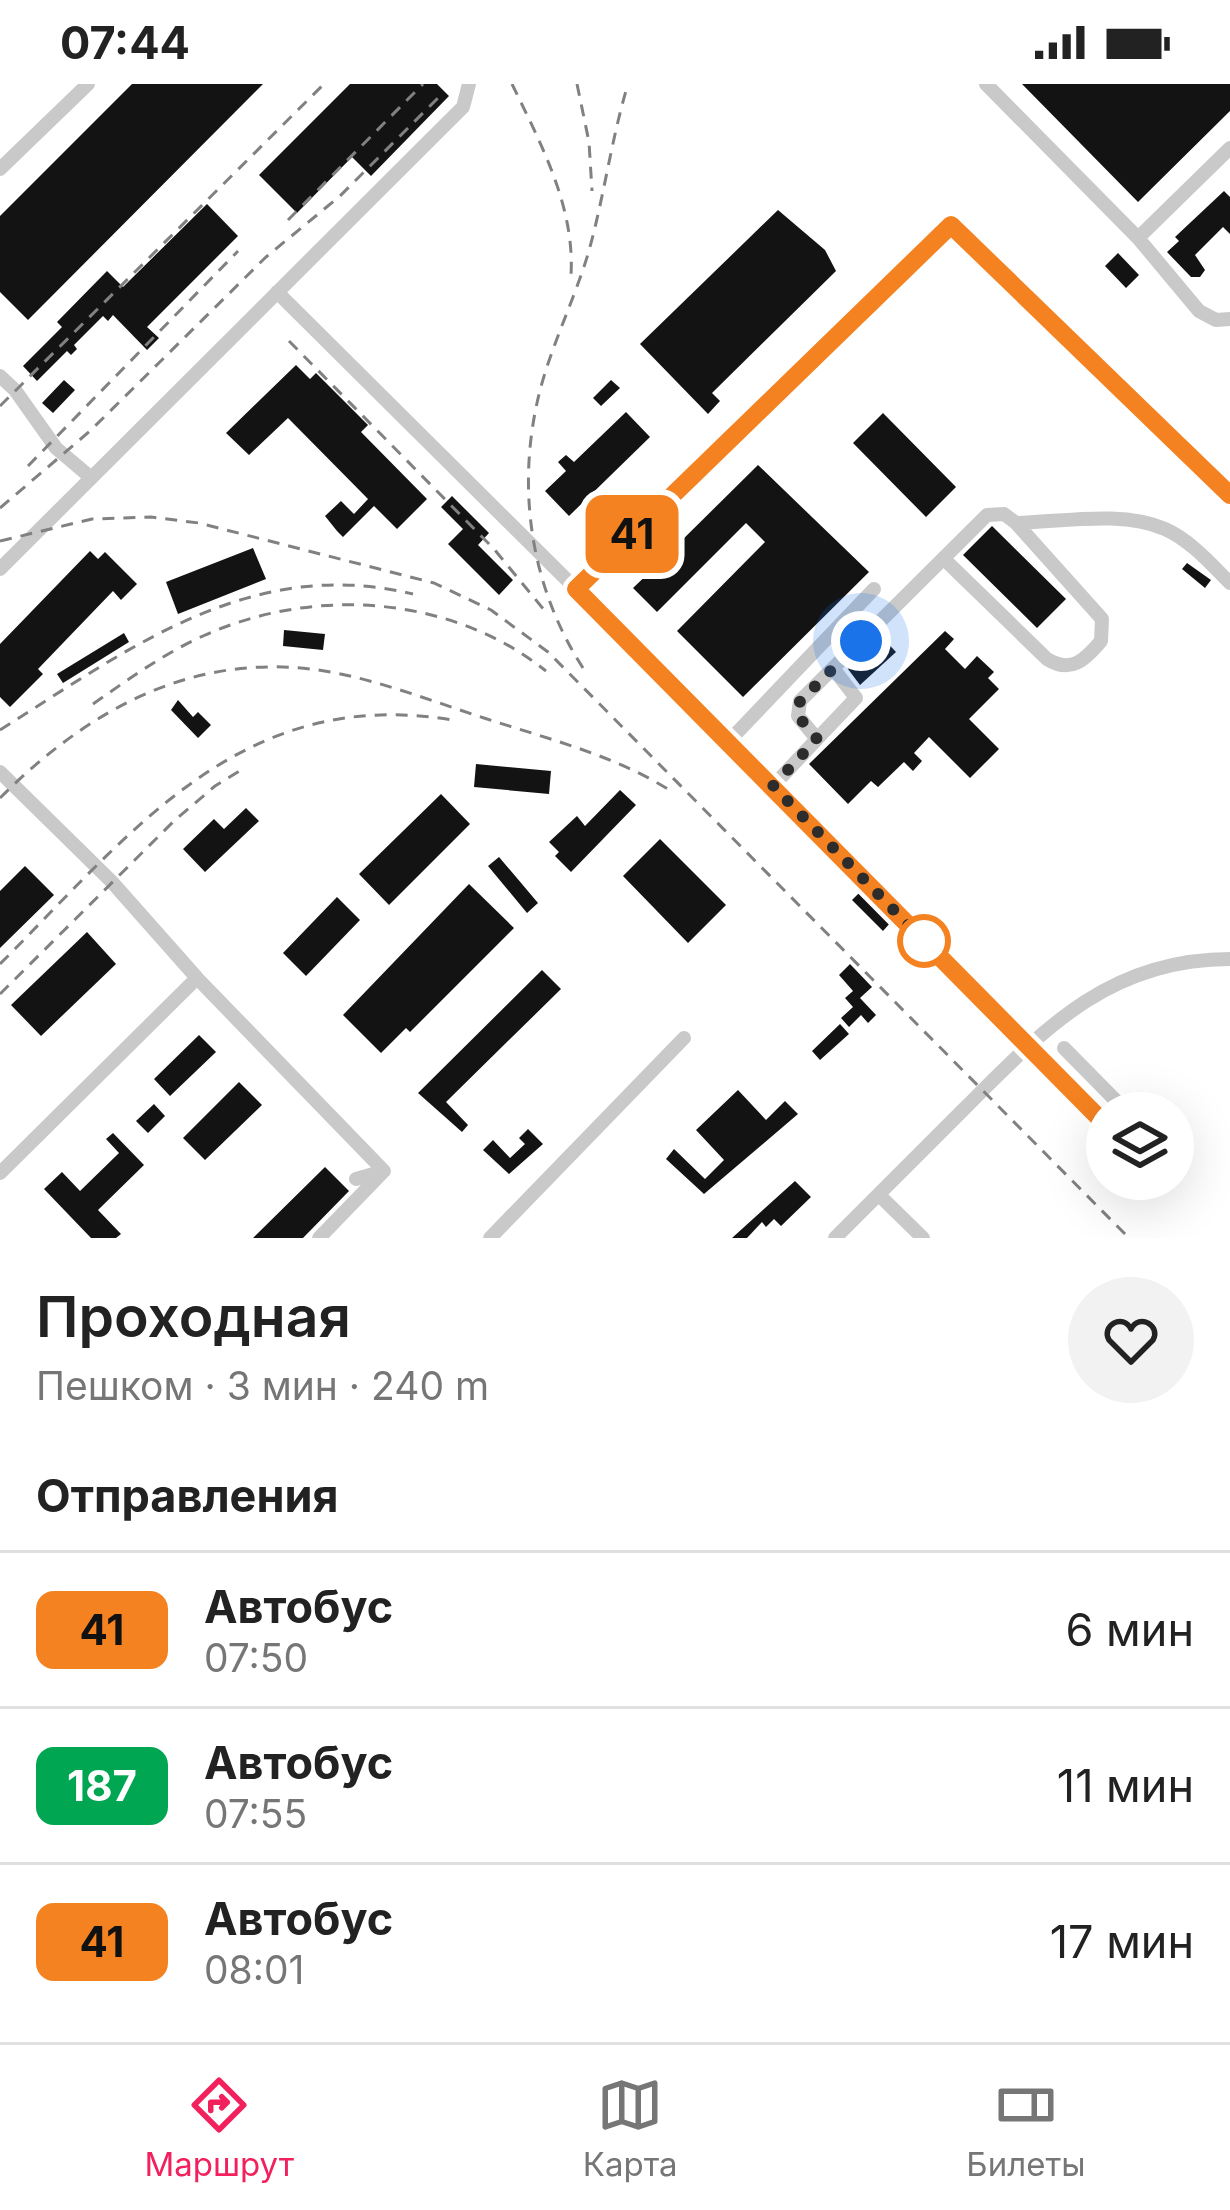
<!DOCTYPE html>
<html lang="ru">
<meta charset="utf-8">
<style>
:root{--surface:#fff;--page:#f2f2f2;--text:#222;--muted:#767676;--line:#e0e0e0;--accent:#f2205c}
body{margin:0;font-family:Inter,sans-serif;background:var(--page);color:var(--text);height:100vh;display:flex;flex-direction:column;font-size:45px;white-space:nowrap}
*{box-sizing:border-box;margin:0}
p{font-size:39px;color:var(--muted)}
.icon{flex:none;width:66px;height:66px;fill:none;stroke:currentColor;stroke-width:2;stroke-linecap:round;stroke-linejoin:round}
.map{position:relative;height:1154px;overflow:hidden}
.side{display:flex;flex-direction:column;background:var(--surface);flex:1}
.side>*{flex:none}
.badge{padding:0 24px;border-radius:18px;font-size:42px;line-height:78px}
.tools{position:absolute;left:1086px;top:1008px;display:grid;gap:24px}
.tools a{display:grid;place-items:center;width:108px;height:108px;border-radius:50%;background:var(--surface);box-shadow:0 12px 48px #0002;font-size:60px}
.you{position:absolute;width:60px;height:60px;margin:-30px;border:9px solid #fff;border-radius:50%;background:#1a73e8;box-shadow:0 0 0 18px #1a73e833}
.map>.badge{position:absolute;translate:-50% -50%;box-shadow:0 0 0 6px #fff}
h2{padding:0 36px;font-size:45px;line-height:108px}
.round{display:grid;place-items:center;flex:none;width:126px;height:126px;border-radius:63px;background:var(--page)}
.headline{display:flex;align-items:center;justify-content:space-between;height:204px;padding:0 36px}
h1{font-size:57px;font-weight:600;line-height:90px}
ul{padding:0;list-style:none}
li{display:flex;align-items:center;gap:36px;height:156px;padding:0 36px;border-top:3px solid var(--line)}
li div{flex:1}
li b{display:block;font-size:45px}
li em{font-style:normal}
li .badge{min-width:132px;font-weight:700;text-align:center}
.status{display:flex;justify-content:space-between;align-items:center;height:84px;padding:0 60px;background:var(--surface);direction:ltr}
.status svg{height:33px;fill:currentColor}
.dock{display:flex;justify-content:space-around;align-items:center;height:168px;border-top:3px solid var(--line);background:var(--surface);font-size:33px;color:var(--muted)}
.dock a{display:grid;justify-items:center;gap:6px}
.dock .selected{color:var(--accent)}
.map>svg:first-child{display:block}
.building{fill:#131313}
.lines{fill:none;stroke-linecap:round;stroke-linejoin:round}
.minor{stroke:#c9c9c9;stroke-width:14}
.rail{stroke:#818181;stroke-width:3;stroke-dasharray:12 9;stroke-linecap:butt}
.line-casing{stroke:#fff;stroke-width:27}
.line{stroke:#f58220;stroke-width:18}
.walk{stroke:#2c2c2c;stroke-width:12;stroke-dasharray:0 21.6}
.stop-dot{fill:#fff;stroke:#f58220;stroke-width:6}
</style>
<div class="status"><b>07:44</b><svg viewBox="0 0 49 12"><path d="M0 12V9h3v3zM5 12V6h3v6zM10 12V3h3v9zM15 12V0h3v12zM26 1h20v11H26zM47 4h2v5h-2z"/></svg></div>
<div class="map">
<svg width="1230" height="1154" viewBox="0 0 1230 1154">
<rect width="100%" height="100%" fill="#fff"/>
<!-- building -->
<path class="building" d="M132,0h131l-235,236 -28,-28v-76z
M350,0h87l12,12 -78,80 -19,-19 -55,56 -38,-38z
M1022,0h208v27l-92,91z
M1224,107l6,6v37l-7,-7 -28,28 10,15 -5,7h-9l-24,-25 12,-11 -4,-4z
M207,120l31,32 -91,91 12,11 -12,12 -34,-35 -5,6 -5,-5 -29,29 3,4 -6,6 -4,-4 -30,30 -14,-15 39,-39 -5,-5 50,-51 16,16z
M778,126l47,40 11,21 -124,122 8,8 -12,13 -68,-70z
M1118,169l21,22 -13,13 -21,-22z
M296,281l14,14 6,-6 52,52 -7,7 66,67 -30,30 -23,-23 -31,31 -6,-6 -12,-15 16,-15 13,13 14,-15 -80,-81 -39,37 -23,-22z
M64,296l11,10 -22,23 -11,-10z
M611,296l9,8 -19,18 -8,-8z
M626,328l24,25 -81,79 -24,-25 21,-20 -8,-9 8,-7 8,7z
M883,329l73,74 -30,30 -73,-74z
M758,381l111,107 -126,125 -66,-66 88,-89 -19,-19 -89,89 -24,-24 23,-22 -5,-5 12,-12 5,5z
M452,412l37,37 -11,12 35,35 -14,15 -51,-51 15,-15 -22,-22z
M992,442l74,73 -29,29 -74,-73z
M253,464l13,31 -88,35 -12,-32z
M90,467l8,8 7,-7 32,32 -16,16 -8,-9 -75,78 5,5 -33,33 -10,-10v-53z
M1187,479l24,17 -6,8 -23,-19z
M284,546l41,4 -2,16 -40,-4z
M945,547l9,8 -9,10 20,20 12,-13 17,16 -6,6 11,11 -30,30 30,30 -29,29 -41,-41 -15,16 8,8 -9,10 -9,-9 -26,25 -7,-6 -23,23 -39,-40z
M124,549l5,9 -66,41 -6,-9z
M881,552l15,16 -36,33 -12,-16z
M178,616l15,17 5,-5 13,13 -13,13 -27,-28z
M476,680l75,7 -2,23 -75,-7z
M620,706l16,15 -65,67 -16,-16 4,-4 -10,-10 28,-26 8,10z
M441,710l29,30 -81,81 -30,-31z
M246,724l13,13 -54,51 -22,-23 31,-30 10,10z
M660,755l66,66 -38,38 -65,-67z
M499,773l39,46 -11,10 -39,-47z
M25,782l29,29 -54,53v-57z
M469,800l45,44 -104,104 -4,-4 -25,25 -38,-38z
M861,807l30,31 -8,9 -31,-31z
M337,813l23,23 -54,56 -23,-23z
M87,848l29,32 -75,72 -30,-31z
M850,880l22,23 -12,11 16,17 -8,8 -7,-8 -12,12 -8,-9 12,-11 -8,-9 8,-7 -14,-16z
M542,886l19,19 -115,113 22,23 -6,7 -44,-39z
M840,940l9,10 -29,26 -8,-9z
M199,951l17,17 -46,44 -16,-17z
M239,998l23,23 -57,55 -22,-22z
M738,1006l28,30 19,-19 13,13 -94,80 -38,-35 8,-10 31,30 19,-19 -28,-30z
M154,1020l11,12 -17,17 -12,-12z
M528,1045l15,15 -34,30 -26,-24 10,-10 17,18 15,-14 -6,-6z
M113,1049l31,32 -46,45 23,24 -5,4h-25l-47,-49 18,-17 18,19 39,-38 -13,-14z
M325,1083l24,24 -46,47h-50z
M795,1097l16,16 -30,29 -7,-7 -8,8 -4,-5 -15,16h-15z"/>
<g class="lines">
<!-- minor -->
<path class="minor" d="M986,0l152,154 61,73 17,9 14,-1
M0,85l88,-85
M1138,154l92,-90
M277,208l452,449 378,385
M0,292l15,14 41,58 33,28
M944,475l103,100c24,15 38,1 54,-18l1,-22 -86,-96
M0,485l463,-462 6,-23
M576,505l375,-364 279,270
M817,655l39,-41 -23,-30
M729,657l145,-152
M0,688l112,110 85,96 187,193 -28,8
M773,702l44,-47 -19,-23 2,-15 187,-186 17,-1 12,9c46,-1 106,-13 149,6 25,11 46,35 65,54
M1064,964l64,65
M0,1089l197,-195
M879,1111l44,43
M319,1154l63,-65
M490,1154l194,-200
M835,1154c44,-44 87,-87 131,-131 79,-79 144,-148 264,-148"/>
<!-- rail -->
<path class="rail" d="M512,0c29,60 63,123 59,191
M577,0l12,58 3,49
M288,136l135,-136
M289,257l205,208 51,62
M0,322l324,-322
M28,382l210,-215
M0,424l90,-77 176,-174 74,-61 101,-101
M0,457l92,-22 59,-2 48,6 235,60 57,27 57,42 581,586
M583,584c-51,-79 -66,-174 -46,-265 11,-51 36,-99 51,-149 16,-56 23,-114 40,-170
M93,620c36,-25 70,-50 110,-68 110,-50 248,-41 343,35
M0,646c129,-81 251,-175 413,-136
M0,714c92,-92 201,-151 336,-125 50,10 99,29 148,45 64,21 130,37 187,73
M0,880c132,-132 242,-279 452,-244
M0,910l174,-173 41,-35 31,-19"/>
</g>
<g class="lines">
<!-- line casing -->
<g class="line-casing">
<path id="line" d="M1107,1042l-531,-537 375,-364 279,270"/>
</g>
<!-- line -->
<use href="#line" class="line"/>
<!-- walk -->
<path class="walk" d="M861,557l-61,60 -2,15 19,23 -44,47 151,155"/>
</g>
<!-- markers -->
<circle class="stop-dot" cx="924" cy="857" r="24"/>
</svg>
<div class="tools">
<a><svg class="icon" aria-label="layers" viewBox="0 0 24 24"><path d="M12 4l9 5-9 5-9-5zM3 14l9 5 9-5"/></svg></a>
</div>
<div class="you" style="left:861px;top:557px"></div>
<b class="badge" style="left:632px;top:450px;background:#f58220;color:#111">41</b>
</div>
<section class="side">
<div class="headline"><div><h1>Проходная</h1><p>Пешком · 3 мин · 240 m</p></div><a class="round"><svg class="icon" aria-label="heart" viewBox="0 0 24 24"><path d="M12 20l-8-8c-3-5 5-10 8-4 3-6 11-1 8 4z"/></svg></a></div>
<h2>Отправления</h2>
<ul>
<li><span class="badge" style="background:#f58220;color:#111">41</span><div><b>Автобус</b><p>07:50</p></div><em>6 мин</em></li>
<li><span class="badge" style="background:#00a651;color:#fff">187</span><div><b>Автобус</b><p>07:55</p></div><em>11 мин</em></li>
<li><span class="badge" style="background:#f58220;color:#111">41</span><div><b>Автобус</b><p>08:01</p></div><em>17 мин</em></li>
</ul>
</section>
<nav class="dock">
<a class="selected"><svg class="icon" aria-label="directions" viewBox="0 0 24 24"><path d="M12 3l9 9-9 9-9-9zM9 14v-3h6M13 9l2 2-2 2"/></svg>Маршрут</a>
<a><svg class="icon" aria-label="map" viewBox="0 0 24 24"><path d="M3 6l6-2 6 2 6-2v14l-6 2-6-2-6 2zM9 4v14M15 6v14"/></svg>Карта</a>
<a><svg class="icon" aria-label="tickets" viewBox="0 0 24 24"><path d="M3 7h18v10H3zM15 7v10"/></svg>Билеты</a>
</nav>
